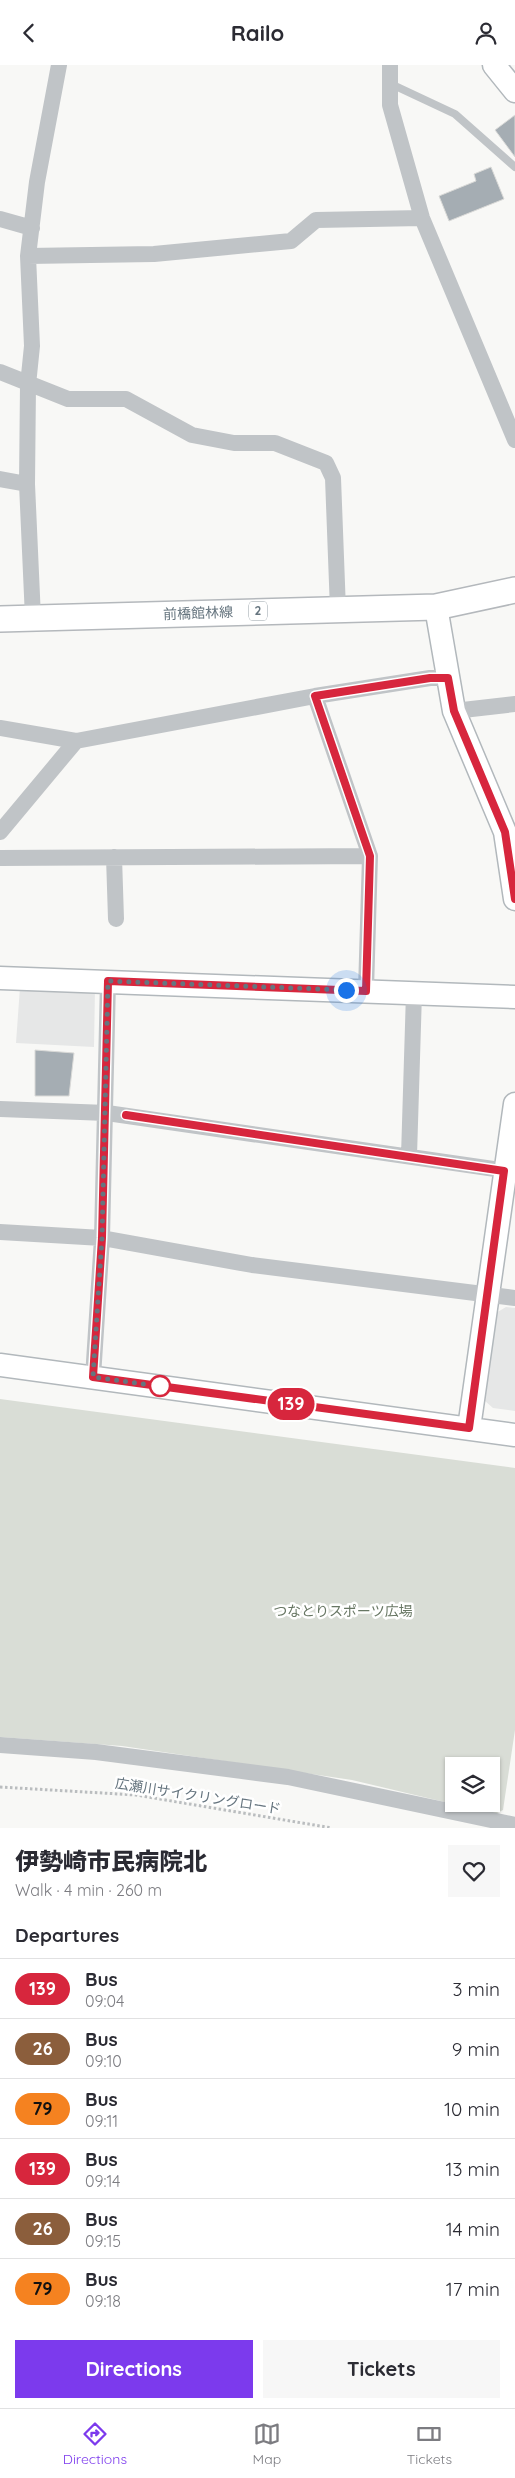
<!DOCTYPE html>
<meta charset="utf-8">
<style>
:root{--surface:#fff;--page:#f7f7f7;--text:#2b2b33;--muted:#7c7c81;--line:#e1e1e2;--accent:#7c3aed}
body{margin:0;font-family:Quicksand,"Noto Sans JP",sans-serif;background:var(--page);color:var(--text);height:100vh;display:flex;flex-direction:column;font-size:19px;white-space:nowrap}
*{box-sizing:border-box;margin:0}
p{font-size:16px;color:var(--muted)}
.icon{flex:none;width:28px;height:28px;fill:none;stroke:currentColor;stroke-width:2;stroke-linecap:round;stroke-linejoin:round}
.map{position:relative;height:1763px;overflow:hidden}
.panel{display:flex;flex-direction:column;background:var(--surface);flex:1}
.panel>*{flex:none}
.badge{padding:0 10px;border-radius:16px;font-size:18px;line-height:32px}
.fabs{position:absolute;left:445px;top:1692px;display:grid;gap:10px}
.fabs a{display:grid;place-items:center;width:55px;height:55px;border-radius:0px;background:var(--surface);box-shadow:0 1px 4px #0004;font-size:25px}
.you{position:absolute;width:25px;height:25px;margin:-12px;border:4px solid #fff;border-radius:50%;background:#1a73e8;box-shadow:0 0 0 8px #1a73e833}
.map>.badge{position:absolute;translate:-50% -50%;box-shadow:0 0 0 2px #fff}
h2{padding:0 15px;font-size:19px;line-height:45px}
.round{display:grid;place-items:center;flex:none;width:52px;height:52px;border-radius:0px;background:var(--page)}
.summary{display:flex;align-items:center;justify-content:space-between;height:85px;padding:0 15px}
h1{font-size:24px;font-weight:800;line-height:38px}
.button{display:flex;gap:10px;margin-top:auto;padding:10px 15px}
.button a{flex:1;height:58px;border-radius:0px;background:var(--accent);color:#fff;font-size:20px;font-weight:800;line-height:58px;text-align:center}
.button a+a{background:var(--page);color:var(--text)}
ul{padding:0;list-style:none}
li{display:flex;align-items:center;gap:15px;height:60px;padding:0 15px;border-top:1px solid var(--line)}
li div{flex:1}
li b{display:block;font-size:19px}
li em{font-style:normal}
li .badge{min-width:55px;font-weight:700;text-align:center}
header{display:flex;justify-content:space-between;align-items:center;height:65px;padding:0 15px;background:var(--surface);font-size:22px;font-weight:800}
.menu{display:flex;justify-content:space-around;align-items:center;height:70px;border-top:1px solid var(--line);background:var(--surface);font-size:14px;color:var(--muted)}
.menu a{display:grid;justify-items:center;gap:2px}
.menu .active{color:var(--accent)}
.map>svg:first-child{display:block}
.built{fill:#e6e7e7}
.green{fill:#d9ddd6;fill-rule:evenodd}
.building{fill:#a5adb3;stroke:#dadad8}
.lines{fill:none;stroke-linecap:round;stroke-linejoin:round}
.secondary-casing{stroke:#b2b8bc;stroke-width:25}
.primary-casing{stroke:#b4b8bc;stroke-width:28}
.path{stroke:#babdbf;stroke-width:3;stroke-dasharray:2.5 2.5;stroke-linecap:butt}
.lane{stroke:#c0c4c7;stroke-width:8}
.street{stroke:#c0c4c7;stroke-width:16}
.secondary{stroke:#fff;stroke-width:22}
.primary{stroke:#fff;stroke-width:25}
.line-casing{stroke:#fff;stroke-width:11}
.line{stroke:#d7263d;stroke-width:8}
.walk{stroke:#66757f;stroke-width:5;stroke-dasharray:0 9}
.stop-dot{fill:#fff;stroke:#d7263d;stroke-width:2.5}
.labels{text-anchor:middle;stroke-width:5;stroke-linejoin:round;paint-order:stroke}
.shield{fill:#fff;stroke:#949ea5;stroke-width:1}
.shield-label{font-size:12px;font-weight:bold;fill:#66757f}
.street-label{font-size:14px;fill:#66757f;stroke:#fff}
.park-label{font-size:14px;fill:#687764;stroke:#fff}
</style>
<header><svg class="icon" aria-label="back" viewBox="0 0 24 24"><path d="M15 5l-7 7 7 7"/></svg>Railo<svg class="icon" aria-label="person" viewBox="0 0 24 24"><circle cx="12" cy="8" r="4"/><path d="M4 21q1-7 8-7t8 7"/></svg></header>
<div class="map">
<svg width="515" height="1763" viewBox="0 0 515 1763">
<rect width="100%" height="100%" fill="#f8f8f6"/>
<!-- built -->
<path class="built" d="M20,922l75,1 -1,59 -78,-4z
M506,1242l9,1v103l-22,-3 -8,-7 11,-88z"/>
<!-- green -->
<path class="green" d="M0,1334l515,69v262l-12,80 -8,4 -143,-34 -230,-34 -122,-9zM454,1701h37v38h-37z"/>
<!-- building -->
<path class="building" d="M515,50v42l-20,-27z
M491,102l13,32 -55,22 -10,-25 37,-15 -2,-7z
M35,985l39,3 -5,43h-34z"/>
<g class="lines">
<!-- secondary casing -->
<g class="secondary-casing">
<path id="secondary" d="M494,0l21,26
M436,542l18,104 51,121 10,67
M0,913l515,19
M0,1300l515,70
M469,1363l46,-324"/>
</g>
<!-- primary casing -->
<g class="primary-casing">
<path id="primary" d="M0,554l436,-12 79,-17"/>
</g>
<!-- path -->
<path class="path" d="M0,1722l136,8 196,33"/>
<!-- lane -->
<path class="lane" d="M391,19l64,30 60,53"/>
<!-- street -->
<path class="street" d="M390,0v40l32,113 93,222
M0,154l32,9
M28,191l126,-2 137,-13 25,-21 106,-2
M0,307l68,27h58l66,36 42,8h41l51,20 7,15 5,132
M0,414l27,5
M33,553l-6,-134 1,-99 4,-39 -4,-90 9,-74 22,-117
M315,631l55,160 -4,134
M454,646l61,-7
M0,663l76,13 239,-45 115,-18h18
M0,767l76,-91
M114,792l2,62
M0,793l370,-2
M0,1044l107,4 408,59
M409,1091l5,-163
M0,1167l102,6 150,27 263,33
M93,1312l9,-139 6,-257
M0,1680l96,7 192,25 227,48"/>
<!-- secondary -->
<use href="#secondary" class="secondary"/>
<!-- primary -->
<use href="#primary" class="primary"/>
</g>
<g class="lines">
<!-- line casing -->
<g class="line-casing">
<path id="line" d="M126,1050l378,56 -35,257 -376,-51 9,-139 6,-257 258,10 4,-135 -55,-160 115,-18h18l6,33 51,121 10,67"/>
</g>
<!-- line -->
<use href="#line" class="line"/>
<!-- walk -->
<path class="walk" d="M160,1321l5,1 -72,-10 9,-139 6,-257 238,9"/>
</g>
<!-- markers -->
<circle class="stop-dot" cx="160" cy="1321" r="10"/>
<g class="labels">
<!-- shield labels -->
<rect class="shield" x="249" y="536.5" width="18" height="19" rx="4"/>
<g class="shield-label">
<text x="258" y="550">2</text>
</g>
<!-- street labels -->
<g class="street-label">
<text transform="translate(198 548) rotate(-2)" y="5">前橋館林線</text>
<text transform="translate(198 1731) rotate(9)" y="5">広瀬川サイクリングロード</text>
</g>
<!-- park labels -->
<g class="park-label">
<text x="343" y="1551">つなとりスポーツ広場</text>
</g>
</g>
</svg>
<div class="fabs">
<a><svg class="icon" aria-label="layers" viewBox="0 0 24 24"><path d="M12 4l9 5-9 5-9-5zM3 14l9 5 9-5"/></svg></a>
</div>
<div class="you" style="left:346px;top:925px"></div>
<b class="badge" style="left:291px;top:1339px;background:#d7263d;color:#fff">139</b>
</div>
<section class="panel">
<div class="summary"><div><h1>伊勢崎市民病院北</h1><p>Walk · 4 min · 260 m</p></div><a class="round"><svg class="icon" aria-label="heart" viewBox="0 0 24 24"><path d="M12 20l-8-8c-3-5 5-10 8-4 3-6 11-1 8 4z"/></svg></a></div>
<h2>Departures</h2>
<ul>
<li><span class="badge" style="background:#d7263d;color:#fff">139</span><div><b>Bus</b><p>09:04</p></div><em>3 min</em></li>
<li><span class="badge" style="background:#8b5e3c;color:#fff">26</span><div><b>Bus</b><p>09:10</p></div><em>9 min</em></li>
<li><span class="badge" style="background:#f58220;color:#111">79</span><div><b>Bus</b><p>09:11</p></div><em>10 min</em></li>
<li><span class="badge" style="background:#d7263d;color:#fff">139</span><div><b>Bus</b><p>09:14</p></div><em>13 min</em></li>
<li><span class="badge" style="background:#8b5e3c;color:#fff">26</span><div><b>Bus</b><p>09:15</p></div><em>14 min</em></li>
<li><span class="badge" style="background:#f58220;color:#111">79</span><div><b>Bus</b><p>09:18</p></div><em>17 min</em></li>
</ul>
<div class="button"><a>Directions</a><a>Tickets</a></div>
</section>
<nav class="menu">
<a class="active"><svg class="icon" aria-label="directions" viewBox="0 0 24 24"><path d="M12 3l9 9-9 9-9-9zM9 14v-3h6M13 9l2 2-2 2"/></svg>Directions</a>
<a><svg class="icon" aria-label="map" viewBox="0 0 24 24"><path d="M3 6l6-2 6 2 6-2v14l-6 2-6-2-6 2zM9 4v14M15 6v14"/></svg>Map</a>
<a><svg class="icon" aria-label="tickets" viewBox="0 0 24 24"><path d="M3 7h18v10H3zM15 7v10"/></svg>Tickets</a>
</nav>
